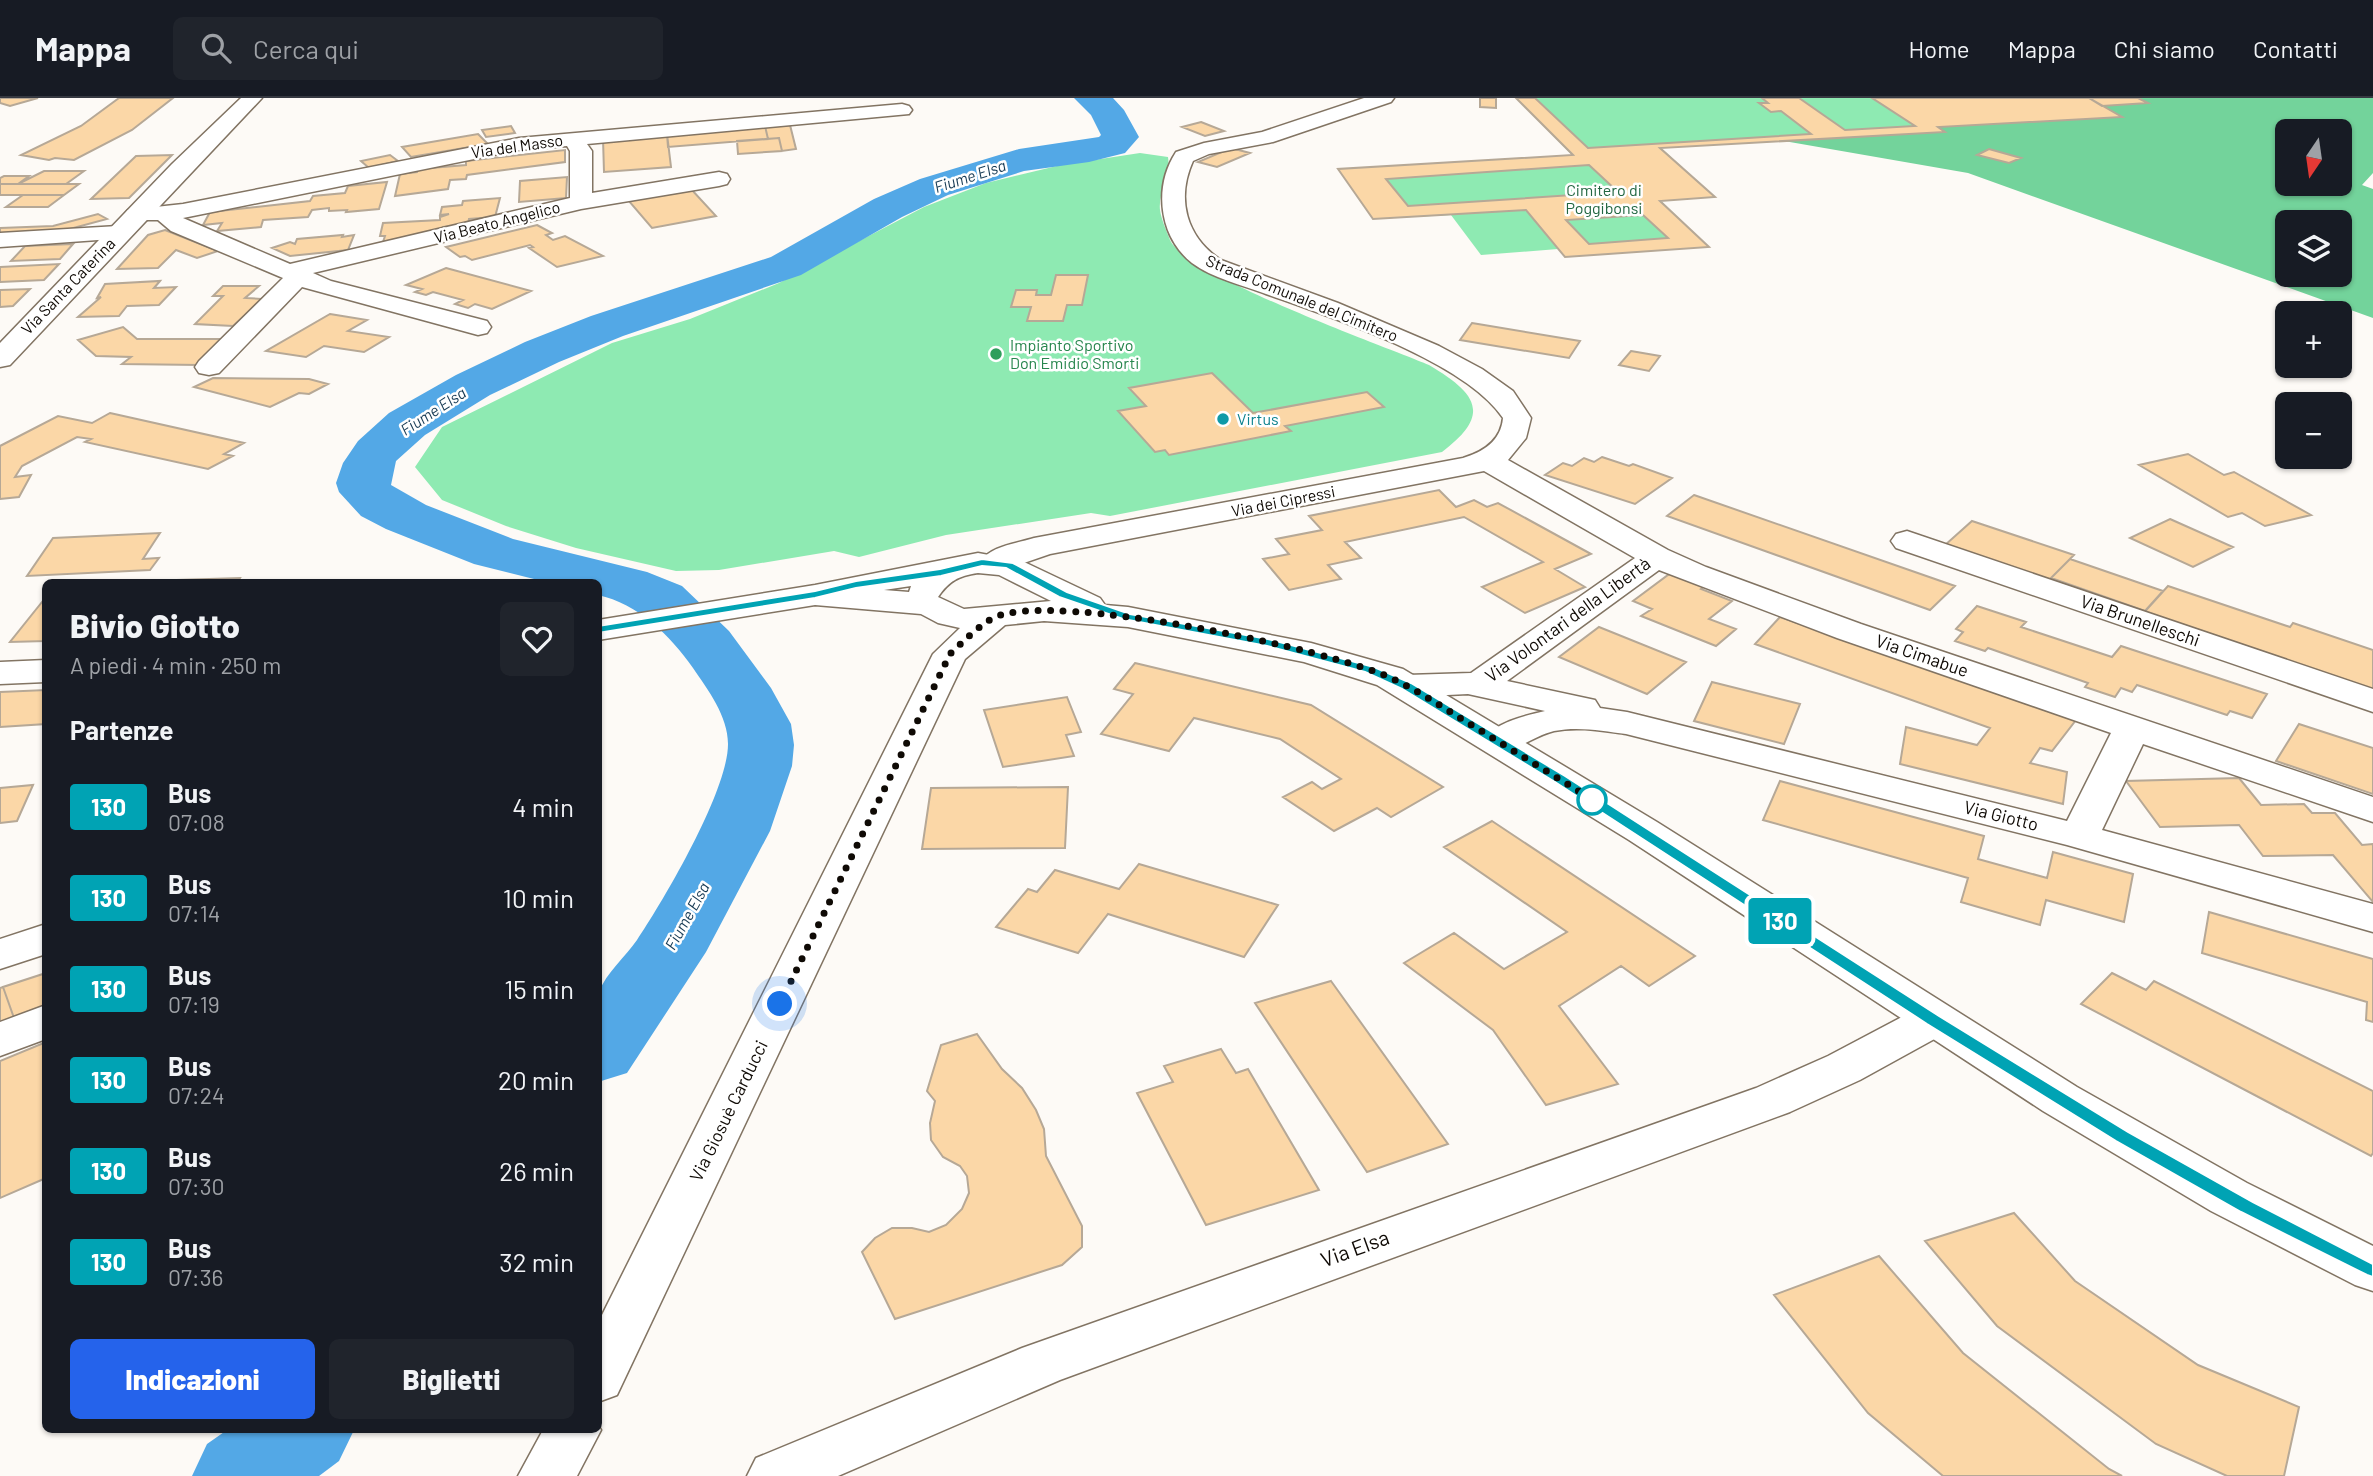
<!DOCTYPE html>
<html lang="it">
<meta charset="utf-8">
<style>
:root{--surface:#171b24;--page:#20242c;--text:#f1f3f6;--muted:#9ea1a6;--line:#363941;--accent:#2563eb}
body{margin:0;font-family:Barlow,sans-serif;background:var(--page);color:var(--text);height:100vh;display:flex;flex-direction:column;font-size:26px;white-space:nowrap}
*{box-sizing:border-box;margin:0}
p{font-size:23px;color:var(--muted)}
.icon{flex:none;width:38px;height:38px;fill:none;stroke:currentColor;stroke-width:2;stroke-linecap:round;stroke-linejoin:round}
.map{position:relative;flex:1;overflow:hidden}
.details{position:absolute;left:42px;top:481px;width:560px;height:854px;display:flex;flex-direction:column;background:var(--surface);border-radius:10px;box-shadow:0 2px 5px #0004}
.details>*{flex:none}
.badge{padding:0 14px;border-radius:5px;font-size:24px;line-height:46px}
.needle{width:46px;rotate:193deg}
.controls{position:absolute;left:2275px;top:21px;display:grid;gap:14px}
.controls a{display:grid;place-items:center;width:77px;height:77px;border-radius:10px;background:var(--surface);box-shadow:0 2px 5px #0004;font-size:35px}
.you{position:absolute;width:35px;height:35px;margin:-18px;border:5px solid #fff;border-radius:50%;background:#1a73e8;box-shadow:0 0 0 10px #1a73e833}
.map>.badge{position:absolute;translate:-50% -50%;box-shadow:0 0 0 4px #fff}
h2{padding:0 28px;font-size:26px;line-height:63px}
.round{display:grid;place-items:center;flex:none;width:74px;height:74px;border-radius:10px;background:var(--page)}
.headline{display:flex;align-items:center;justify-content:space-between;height:119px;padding:0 28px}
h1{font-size:33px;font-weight:800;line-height:52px}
.primary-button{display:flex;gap:14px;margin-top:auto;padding:14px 28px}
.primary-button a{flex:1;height:80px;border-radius:10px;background:var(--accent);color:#fff;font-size:28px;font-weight:800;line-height:80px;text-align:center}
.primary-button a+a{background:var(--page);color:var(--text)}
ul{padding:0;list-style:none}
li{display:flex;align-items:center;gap:21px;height:91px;padding:0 28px}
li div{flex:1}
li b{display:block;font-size:26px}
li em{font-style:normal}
li .badge{min-width:77px;font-weight:700;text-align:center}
header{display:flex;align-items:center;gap:42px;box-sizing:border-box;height:98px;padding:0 35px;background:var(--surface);border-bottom:2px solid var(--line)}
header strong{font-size:33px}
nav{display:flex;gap:38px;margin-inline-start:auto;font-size:24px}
.search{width:490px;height:63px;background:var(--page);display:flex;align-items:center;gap:18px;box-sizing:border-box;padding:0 24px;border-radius:10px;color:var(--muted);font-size:26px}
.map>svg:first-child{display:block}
.green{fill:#8eeab2}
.forest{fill:#73d39b;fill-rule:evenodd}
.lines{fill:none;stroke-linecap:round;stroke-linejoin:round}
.river{fill:#53a8e6;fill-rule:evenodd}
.building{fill:#fbd7a7;stroke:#b6a896;stroke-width:2;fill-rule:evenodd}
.street-casing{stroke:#827463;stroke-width:3}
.secondary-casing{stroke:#827463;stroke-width:3}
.street{fill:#fff;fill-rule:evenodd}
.secondary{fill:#fff;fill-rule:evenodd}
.line{fill:#00a3b4;stroke:#fff;stroke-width:2}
.walk{stroke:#0f0a05;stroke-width:7;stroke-dasharray:0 12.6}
.leisure-dot{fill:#2e9e5b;stroke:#fff;stroke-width:2.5}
.culture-dot{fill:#0f9aa8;stroke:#fff;stroke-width:2.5}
.stop-dot{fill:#fff;stroke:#00a3b4;stroke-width:3.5}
.labels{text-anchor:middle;stroke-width:5;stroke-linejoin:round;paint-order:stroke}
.far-street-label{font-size:16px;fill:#0f0a05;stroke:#fff}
.far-water-label{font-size:16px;font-style:italic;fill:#153953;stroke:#fff}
.far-park-label{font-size:16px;fill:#216641;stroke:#fff}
.far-leisure-label{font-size:16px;fill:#27864d;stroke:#fff;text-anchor:start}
.far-culture-label{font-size:16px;fill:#0d838f;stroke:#fff;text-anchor:start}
.street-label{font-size:18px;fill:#0f0a05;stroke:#fff}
.near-street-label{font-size:21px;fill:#0f0a05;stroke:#fff}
</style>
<header>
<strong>Mappa</strong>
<div class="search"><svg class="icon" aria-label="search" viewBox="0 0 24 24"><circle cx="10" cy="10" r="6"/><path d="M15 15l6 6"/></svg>Cerca qui</div>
<nav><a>Home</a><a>Mappa</a><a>Chi siamo</a><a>Contatti</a></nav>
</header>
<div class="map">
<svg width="2373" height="1378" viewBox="0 0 2373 1378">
<rect width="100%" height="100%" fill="#fdfaf6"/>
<!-- green -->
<path class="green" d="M1516,0h573l33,19 -182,11 5,4 -284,16 54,49 -54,4 48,46 -144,10 -7,-8 -77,6 -30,-40 -78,4 -35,-50 234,-14z
M1140,55l28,4c3,18 -10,35 -8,53 1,9 7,22 10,30 15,35 216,107 259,125 47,28 64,49 13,87l-332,64 -19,-3 -145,22 -87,22 -25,-6 -115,19 -43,1 -100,-23 -70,-22 -64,-26 -27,-33 27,-40 170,-84 78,-24 89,-36 145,-76 62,-24 75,-18z"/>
<!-- forest -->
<path class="forest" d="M2138,0h235v75l-11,12 11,4v129l-405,-145 -184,-32 160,-9 -6,-5 182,-10 -18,-11 44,-4zM2287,33h53v53h-53zM2287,124h53v53h-53z"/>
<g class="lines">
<!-- river -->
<path class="river" d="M1074,0h39l11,12 15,27 -14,16 -36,9 -65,9 -76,24 -46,22 -101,58 -178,61 -64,26 -69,33 -65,40 -29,26 -5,24 35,20 87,34 134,33 35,14 47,45 42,57 20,36 3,21 -2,21 -22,65 -64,121 -79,121 -29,9c0,-16 -3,-80 1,-90 7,-19 27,-36 38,-52 27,-40 91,-149 91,-196 0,-28 -20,-54 -35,-76 -23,-33 -55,-64 -95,-73v-12h-48l-76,-19 -88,-35 -25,-13 -22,-24 -3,-9 7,-20 15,-22 31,-28 67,-38 69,-33 66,-26 180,-59 103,-58 46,-20 99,-30 80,-12 2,-2 -10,-20z
M227,1332h127l-15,31 -20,15h-127l15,-32z"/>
</g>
<!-- building -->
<path class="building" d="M0,0h38l-28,8 -10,-3z
M119,0h54l-41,32 -58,30 -19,-2 -6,2 -28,-5 60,-29z
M1480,0h16v10l-16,-1z
M1516,0h19l53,50 223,-14 -30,-23 -10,1 -12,-9h9l-6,-5h37l46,32 70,-4 -43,-28h217l33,19 -184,10 7,5 -285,16 55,49 -55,4 49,46 -144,10 -39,-47 -153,9 -35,-50 235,-14zM1589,67l29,27 -210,14 -22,-27zM1643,117l25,23 -79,6 -23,-24z
M2089,0h49l10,5 -46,3z
M1201,24l23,9 -19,5 -23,-9z
M790,27l6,24 -14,2 -3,-13 -11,1 -3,-13z
M511,28l4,7 -29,4 -4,-7z
M765,28l3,13 -100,8 -1,-13z
M478,36l10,10 -77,13 -9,-10z
M667,36l4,33 -67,5 -1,-33z
M779,40l3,13 -44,3 -1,-13z
M1231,50l19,5 -33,14 -19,-5z
M1989,51l32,9 -12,5 -32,-8z
M565,52v12l-98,13 -1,4 -16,1 -2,9 -53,7 5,-22 17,-2 1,-3 48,-4v-4z
M172,57l-43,43 -38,1 45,-43z
M390,57l8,6 -29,7 -8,-7z
M44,73h40l-18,13h-48z
M4,78h25l-11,8h-18v-6z
M567,79l-1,21 -47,4 1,-21z
M387,84l-8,27 -33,3 1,-2 -18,1v-3l-17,2 -4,7 -45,3 -2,7 -44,4 5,-8 -19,2 7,-13 100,-11 3,-5 32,-3 3,-7z
M0,86h79l-15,11h-64z
M691,91l25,27 -64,12 -24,-28z
M23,97h41l-16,12h-42z
M500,100l-5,19 -26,2 -1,6 -25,2 -2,6 -58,9 2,-6h-5l3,-13 57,-3v-3l9,-3 -9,1 2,-8 20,-2 1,-4z
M98,116l9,5 -56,15 -51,2v-8l53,-2z
M537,127l15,8 -6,2 7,5 12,-4 38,20 -46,11 -28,-19 4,-1 -3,-2 -58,15 -7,-4 -5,1 -14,-10z
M165,132l53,21 -21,7 -21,-8 -18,18 -41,1 31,-34z
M343,137l-1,2 12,-2 -6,15 -58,6 -18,-8 18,-6 5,2 2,-5z
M73,146l-13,15 -49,2 14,-15z
M59,166l-15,16 -44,2v-15z
M446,170l85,23 -39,18 -17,-5 -7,4 -13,-4 8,-4 -30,-8 -7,3 -11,-3 7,-3 -16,-4z
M1056,177h32l-6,30h-15l-4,16h-36l4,-14h-20l5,-17h21l-1,5h15z
M160,183l-6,7 22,-1 -17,18 -32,1 -8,10 -41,1 23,-20 -4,1 8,-14z
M223,188h36l-14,12 18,1 -30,27 -38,-2 28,-28h-10z
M30,191l-17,17 -13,1v-17z
M330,216l37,6 -19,11 41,6 -25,15 -40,-6 -18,11 -40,-6z
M1472,225l108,18 -11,17 -109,-18z
M123,229l14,12h90l-27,26 -78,-1 9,-7 -35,-1 -18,-16z
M1631,253l29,5 -11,15 -30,-6z
M1212,275l41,40 114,-21 17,15 -99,19 6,5 -122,24 -4,-5 -10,2 -37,-41 28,-5 -17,-18z
M213,280l96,1 19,5 -19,10 -10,-1 -29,14 -76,-20z
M110,315l134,30 -20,11 9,2 -25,13 -123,-27 6,-3 -14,-2 -55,29 -7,11 16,-2 -12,22 -19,2v-53l58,-30 34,7z
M2188,356l36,21 10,-3 77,43 -46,11 -23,-13 -14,4 -89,-52z
M1602,359l27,9 4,-2 39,14 -37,26 -90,-29 18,-12 9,3 12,-8 10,4z
M1439,392l17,17 18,-7 13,7 11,-4 93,51 -36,15 30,18 -60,26 -43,-26 61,-25 -79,-45 -119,25 16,16 -33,7 13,14 -52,11 -26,-31 26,-5 -13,-15 46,-9 -13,-14z
M1694,397l261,91 -25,24 -263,-94z
M2170,421l63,28 -40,20 -63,-29z
M1972,423l102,34 -25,25 -104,-35z
M160,435l-17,26 16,-1 -9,12 -123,6 26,-38z
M2070,461l93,32 -18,20 -94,-33z
M1672,474l34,13 -5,4 31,12 -23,18 27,10 -20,17 -75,-30 11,-7 -19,-8z
M240,480l-3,5h-95l2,-2z
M2168,488l122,41 3,-4 80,27v41l-234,-73z
M46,499v44l-36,1z
M1977,508l49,16 -5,5 91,30 9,-11 146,48 -15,24 -22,-7 -3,4 -90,-30 -5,7 -11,-4 -6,9 -30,-10 3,-4 -100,-35 -3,3 -30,-10 8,-9 -7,-3z
M1780,519l296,103 -24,31 -12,-3 -10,15 37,9 -4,32 -163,-40 6,-37 71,18 13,-17 -235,-84z
M1599,529l87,35 -39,32 -88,-37z
M1135,565l176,42 132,82 -52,30 -14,-9 -43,23 -51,-34 29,-15 10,7 19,-10 -61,-40 -86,-21 -25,33 -68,-17 32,-40 -19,-5z
M1712,584l88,22 -16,40 -90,-23z
M46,592v34l-46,3v-35z
M1067,599l14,35 -15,3 8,21 -71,11 -19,-57z
M2299,626l74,24v46l-97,-33z
M2239,680l22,27 43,-1 8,9h23l27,32 11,-1v58l-40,-47 -70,1 -24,-31 -79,2 -34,-46z
M1780,683l204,55 -6,23 69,19 6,-26 80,22 -9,48 -78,-22 -6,25 -79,-23 7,-24 -205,-58z
M33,687l-16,36 -17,2v-35z
M1068,689l-3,61 -143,1 9,-61z
M1492,723l203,135 -46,30 -28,-20 -62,40 59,78 -72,21 -53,-75 -89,-67 50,-30 50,36 63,-37 -123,-85z
M1139,766l139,41 -34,52 -136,-43 -30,39 -82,-26 32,-38 9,3 18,-22 64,19z
M2209,814l164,47v63l-7,-2 1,-18 -165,-49z
M46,875v33l-32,12 -11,-31z
M2112,875l34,17 8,-9 219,110v62l-2,3 -290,-152z
M1331,883l117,163 -81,28 -112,-169z
M3,889l11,31 -14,5v-35z
M977,936l25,35 20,19 14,22 8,19 2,27 36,70v21l-20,18 -167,54 -33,-67 13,-14 17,-10h20l17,4 17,-7 16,-16 7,-16 -2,-17 -7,-10 -17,-9 -12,-17 -1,-17 5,-22 -8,-10 14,-46z
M46,944v136l-46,20v-137z
M1221,951l15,24 12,-4 71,121 -113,35 -69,-132 36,-11 -9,-16z
M2014,1115l61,68 123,84 101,42 -15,69h-57l-71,-32 -159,-118 -72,-85z
M1879,1158l84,97 146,116 13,7h-179l-75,-63 -94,-118z"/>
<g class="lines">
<!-- street casing -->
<g class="street-casing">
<path id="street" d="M1364,0h30l-3,4 -118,40 -64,12 -16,7c-17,38 -7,76 28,99l117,43 101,43 43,23 31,22 18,27 -5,20 -18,22 160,90 38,17 155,57 512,173v25l-230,-78 -41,86 271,74v28l-306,-87 -441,-111c-23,-3 -48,-8 -72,-3 -25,6 -41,26 -67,19l-6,-8c13,-19 42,-26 64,-31l-77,-17 -61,3 -13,-3 -5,-8 5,-8 13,-3 64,-2 164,-115 -151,-87 -434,83 -55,19 -11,-3 -5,-7c11,-17 36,-19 55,-25l429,-80c20,-6 38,-17 40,-40 -38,-57 -173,-101 -237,-124 -24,-9 -54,-16 -74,-31 -33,-26 -39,-76 -16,-111l28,-9 58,-11zM1659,472l178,68 274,95 -44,88 -440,-109 -27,-4 -5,-8 -88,-19z
M902,6l7,2 3,4 -3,4 -322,30 5,7v42l127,-21 8,2 3,5 -3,5 -8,2 -138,23 -268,64 18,8 156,40 4,6 -4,6 -9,2 -176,-48 -83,86 -10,2 -10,-2 -4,-6 4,-6 84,-83 -112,-47 -13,-11h-30l-4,-5 4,-5 55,-6 336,-66zM567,48l3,5v47l-280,66 -107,-46 336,-68z
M118,128l8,2 4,5 -4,5 -126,9v-14z
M1907,433l466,158v23l-477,-164 -5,-7 5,-7z
M46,826v30l-46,15v-30z
M1933,906l16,5 6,11 -6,11 -89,49 -70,32 -730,268 -222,96h-91l9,-18 266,-110 734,-260 72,-32 89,-47z
M46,907v34l-46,17v-34z"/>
</g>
<!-- secondary casing -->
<g class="secondary-casing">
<path id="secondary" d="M241,0h21l-252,267 -10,2v-24l172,-179z
M978,455l44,8 78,37 5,7 23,2 183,36 92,26 254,153 420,265 170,96 126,63v45l-18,-6 -144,-74 -168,-100 -414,-271 -252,-155 -73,-23 -176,-35 -84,-6 -39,4 -40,34 -348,736 -19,7v-79l335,-669 27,-26 -22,-5 -17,-9 -106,-9 -217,35v-20l217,-35zM978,475l21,2 52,26 -87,8 -26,-12c11,-16 20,-21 40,-24zM911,488l-2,6 -25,-2z
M46,562v22l-46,2v-22z
M598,1327l3,5 -24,46h-59l25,-46h55z"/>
</g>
<!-- street -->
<use href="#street" class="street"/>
<!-- secondary -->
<use href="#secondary" class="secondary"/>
</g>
<!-- line -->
<path class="line" d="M982,461l31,4 54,29 63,22 138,25 106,28 37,16 154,93 374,240 189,116 125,70 120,62v13l-6,-2 -126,-63 -125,-71 -189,-117 -372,-242 -153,-93 -37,-17 -98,-26 -144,-27 -64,-22 -53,-29 -24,-2 -41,10 -85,12 -41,10 -217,35 -6,-3 6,-4 217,-35 41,-10 84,-12z"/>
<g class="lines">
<!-- walk -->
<path class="walk" d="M780,906l170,-350c13,-12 30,-30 45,-37 60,-26 334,32 396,61 26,12 50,28 74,43 44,27 88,54 131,81l-4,-2"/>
</g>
<!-- markers -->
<circle class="leisure-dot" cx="996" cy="256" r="7"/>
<circle class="culture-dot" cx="1223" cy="321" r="7"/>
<circle class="stop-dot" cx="1592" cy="702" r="14"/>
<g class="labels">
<!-- far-street labels -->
<g class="far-street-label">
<text transform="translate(517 48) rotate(-8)" y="6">Via del Masso</text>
<text transform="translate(497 124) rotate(-14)" y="6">Via Beato Angelico</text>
<text transform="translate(68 188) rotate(-46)" y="6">Via Santa Caterina</text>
<text transform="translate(1302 200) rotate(22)" y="6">Strada Comunale del Cimitero</text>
<text transform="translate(1283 403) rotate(-11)" y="6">Via dei Cipressi</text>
</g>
<!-- far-water labels -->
<g class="far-water-label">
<text transform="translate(970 78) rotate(-18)" y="6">Fiume Elsa</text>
<text transform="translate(433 313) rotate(-33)" y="6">Fiume Elsa</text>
<text transform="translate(687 818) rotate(-61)" y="6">Fiume Elsa</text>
</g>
<!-- far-park labels -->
<g class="far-park-label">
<text x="1604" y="98">Cimitero di<tspan x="1604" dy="18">Poggibonsi</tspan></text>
</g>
<!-- far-leisure labels -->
<g class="far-leisure-label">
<text x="1010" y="253">Impianto Sportivo<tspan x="1010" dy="18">Don Emidio Smorti</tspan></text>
</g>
<!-- far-culture labels -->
<g class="far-culture-label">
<text x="1237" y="327">Virtus</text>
</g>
<!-- street labels -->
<g class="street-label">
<text transform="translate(1568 522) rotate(-36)" y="6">Via Volontari della Libertà</text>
<text transform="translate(2140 523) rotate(19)" y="6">Via Brunelleschi</text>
<text transform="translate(1922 558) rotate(19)" y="6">Via Cimabue</text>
<text transform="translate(2001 718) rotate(14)" y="6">Via Giotto</text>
<text transform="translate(729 1013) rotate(-64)" y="6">Via Giosuè Carducci</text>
</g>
<!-- near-street labels -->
<g class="near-street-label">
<text transform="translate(1355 1151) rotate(-20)" y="7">Via Elsa</text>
</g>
</g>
</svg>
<div class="controls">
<a><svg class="needle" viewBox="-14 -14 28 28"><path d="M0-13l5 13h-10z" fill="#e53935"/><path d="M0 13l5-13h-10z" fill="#9ea1a6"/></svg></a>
<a><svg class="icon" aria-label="layers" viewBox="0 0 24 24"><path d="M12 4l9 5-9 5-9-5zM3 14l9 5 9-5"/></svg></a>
<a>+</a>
<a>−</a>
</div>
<div class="you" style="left:780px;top:906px"></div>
<b class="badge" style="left:1780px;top:823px;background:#00a3b4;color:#fff">130</b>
<section class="details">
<div class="headline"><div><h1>Bivio Giotto</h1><p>A piedi · 4 min · 250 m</p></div><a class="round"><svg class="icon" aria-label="heart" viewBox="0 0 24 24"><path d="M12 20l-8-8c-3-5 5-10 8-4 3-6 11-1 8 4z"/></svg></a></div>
<h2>Partenze</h2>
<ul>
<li><span class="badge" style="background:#00a3b4;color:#fff">130</span><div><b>Bus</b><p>07:08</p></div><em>4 min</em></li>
<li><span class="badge" style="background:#00a3b4;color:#fff">130</span><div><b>Bus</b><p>07:14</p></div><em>10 min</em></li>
<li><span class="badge" style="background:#00a3b4;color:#fff">130</span><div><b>Bus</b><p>07:19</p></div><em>15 min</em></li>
<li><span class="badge" style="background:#00a3b4;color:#fff">130</span><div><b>Bus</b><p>07:24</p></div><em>20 min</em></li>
<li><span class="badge" style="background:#00a3b4;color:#fff">130</span><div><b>Bus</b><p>07:30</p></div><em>26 min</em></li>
<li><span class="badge" style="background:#00a3b4;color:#fff">130</span><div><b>Bus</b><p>07:36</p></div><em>32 min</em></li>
</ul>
<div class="primary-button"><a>Indicazioni</a><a>Biglietti</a></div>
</section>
</div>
